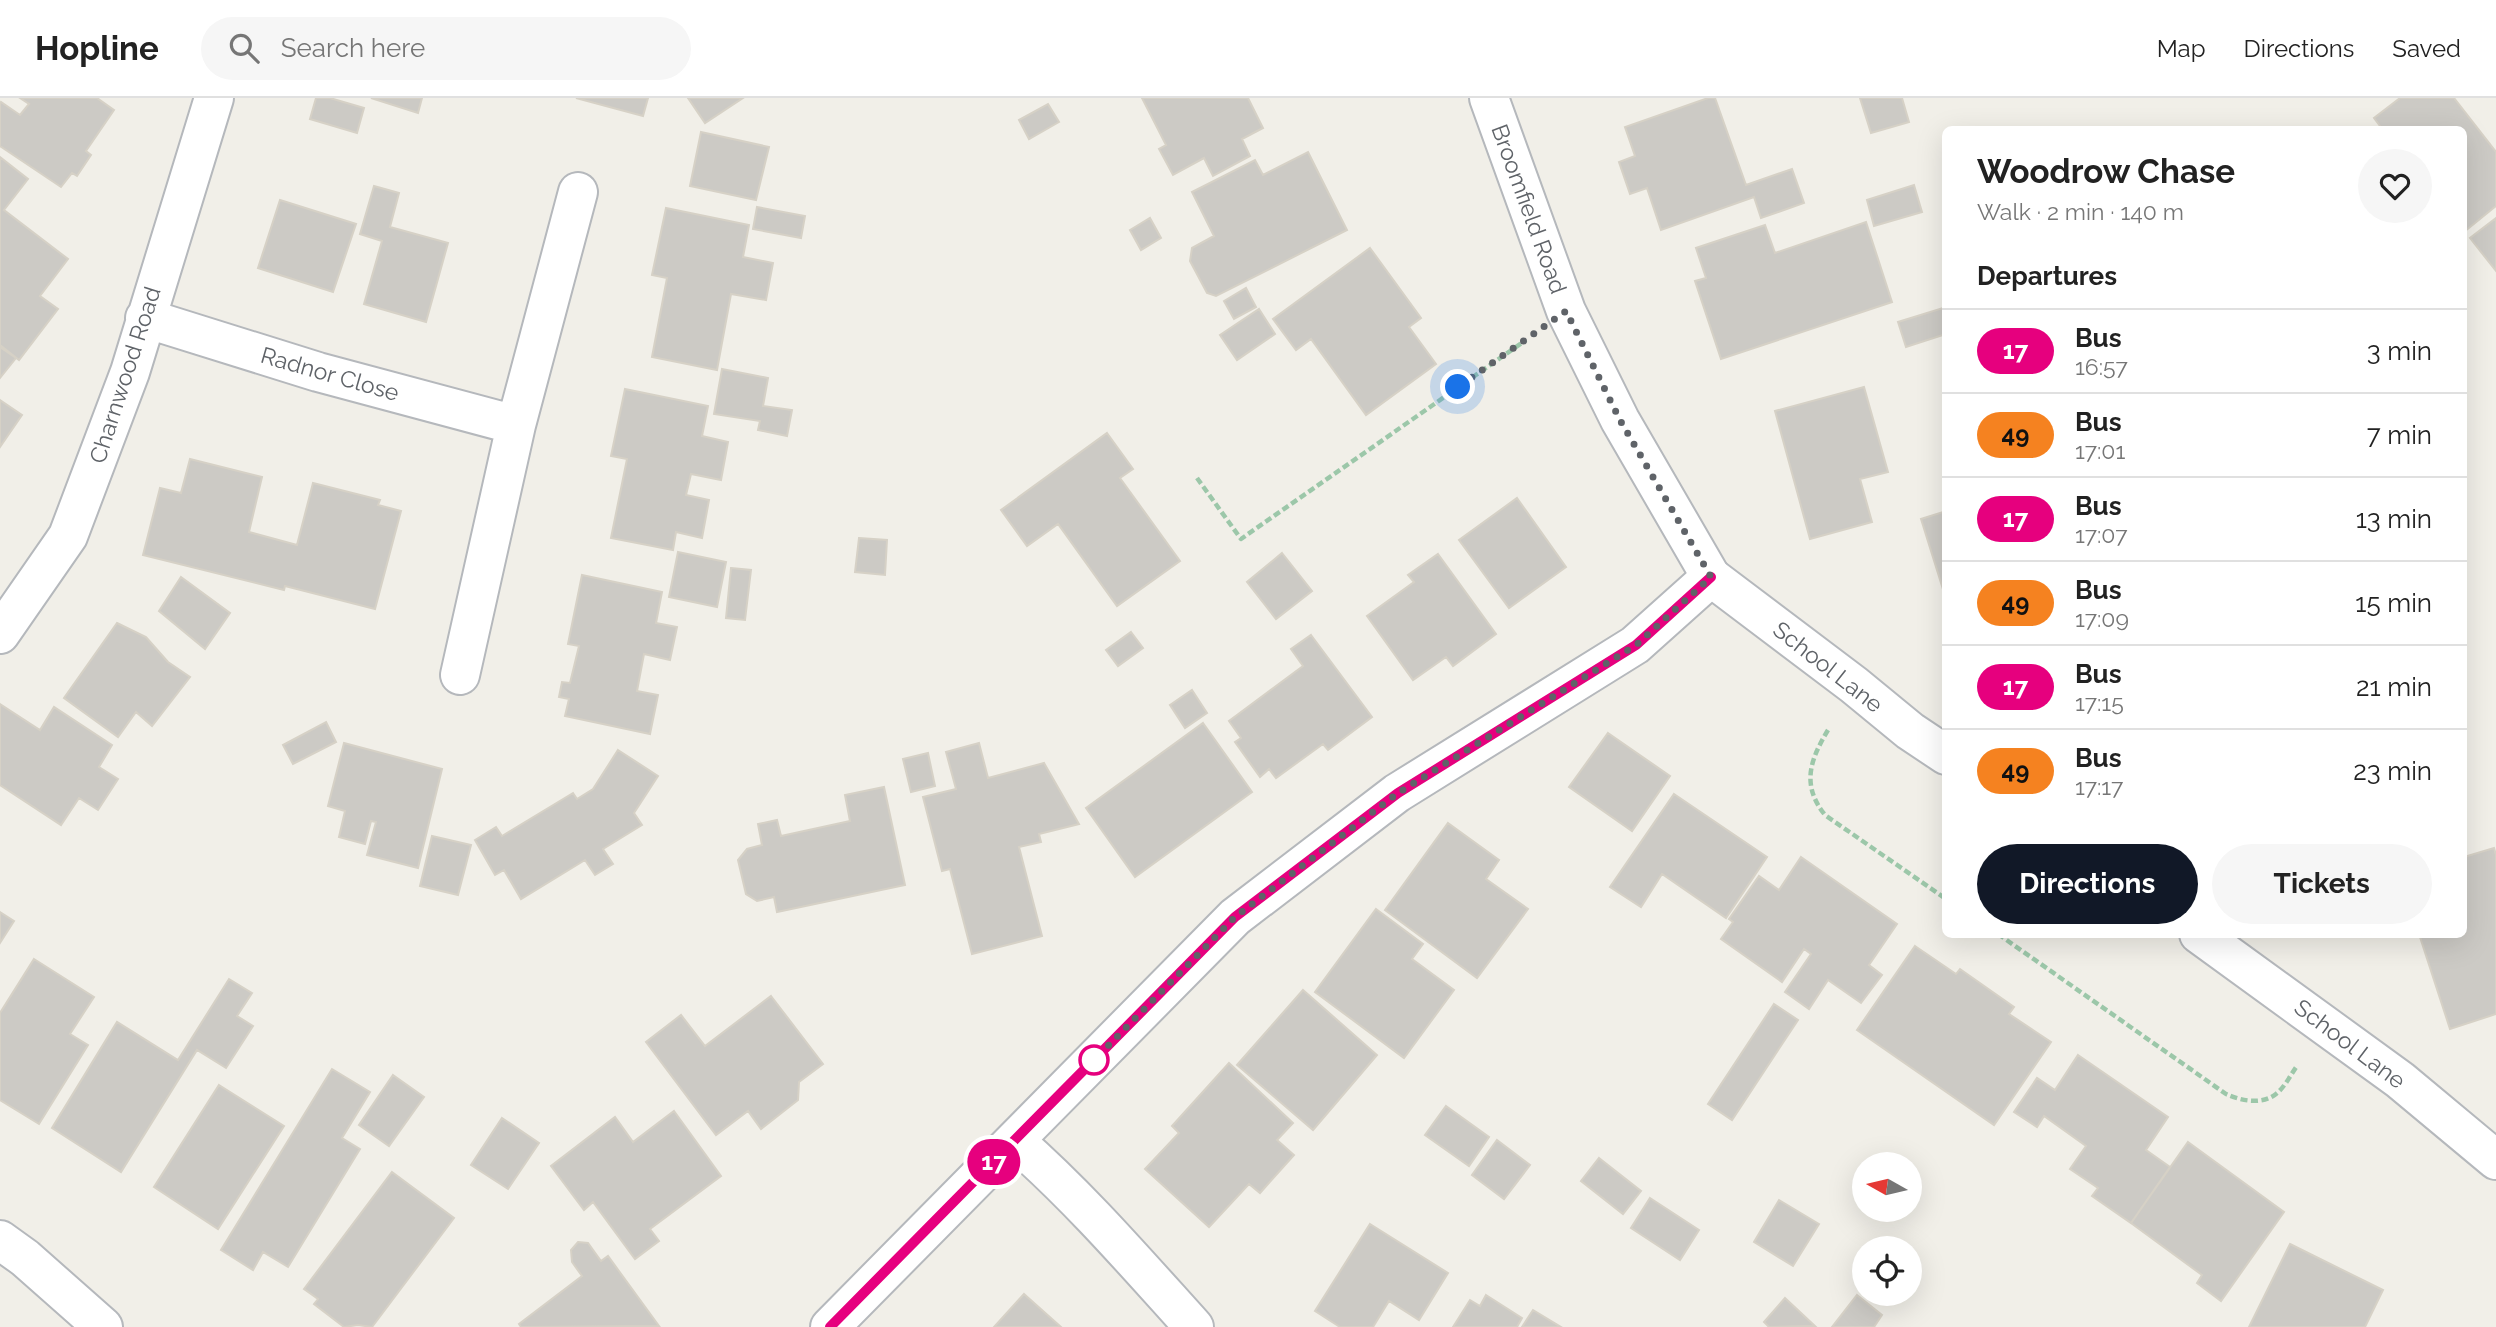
<!DOCTYPE html>
<meta charset="utf-8">
<style>
:root{--surface:#fff;--page:#f6f6f6;--text:#222;--muted:#767676;--line:#e0e0e0;--accent:#111827}
body{margin:0;font-family:Raleway,sans-serif;background:var(--page);color:var(--text);height:100vh;display:flex;flex-direction:column;font-size:26px;white-space:nowrap}
*{box-sizing:border-box;margin:0}
p{font-size:23px;color:var(--muted)}
.icon{flex:none;width:38px;height:38px;fill:none;stroke:currentColor;stroke-width:2;stroke-linecap:round;stroke-linejoin:round}
.map{position:relative;flex:1;overflow:hidden}
.panel{position:absolute;left:1942px;top:28px;width:525px;height:812px;display:flex;flex-direction:column;background:var(--surface);border-radius:10px;box-shadow:0 7px 28px #0002}
.panel>*{flex:none}
.badge{padding:0 14px;border-radius:23px;font-size:24px;line-height:46px}
.needle{width:46px;rotate:278deg}
.tools{position:absolute;left:1852px;top:1054px;display:grid;gap:14px}
.tools a{display:grid;place-items:center;width:70px;height:70px;border-radius:50%;background:var(--surface);box-shadow:0 7px 28px #0002;font-size:35px}
.you{position:absolute;width:35px;height:35px;margin:-18px;border:5px solid #fff;border-radius:50%;background:#1a73e8;box-shadow:0 0 0 10px #1a73e833}
.map>.badge{position:absolute;translate:-50% -50%;box-shadow:0 0 0 4px #fff}
h2{padding:0 35px;font-size:26px;line-height:63px}
.round{display:grid;place-items:center;flex:none;width:74px;height:74px;border-radius:37px;background:var(--page)}
.headline{display:flex;align-items:center;justify-content:space-between;height:119px;padding:0 35px}
h1{font-size:33px;font-weight:700;line-height:52px}
.primary-button{display:flex;gap:14px;margin-top:auto;padding:14px 35px}
.primary-button a{flex:1;height:80px;border-radius:42px;background:var(--accent);color:#fff;font-size:28px;font-weight:700;line-height:80px;text-align:center}
.primary-button a+a{background:var(--page);color:var(--text)}
ul{padding:0;list-style:none}
li{display:flex;align-items:center;gap:21px;height:84px;padding:0 35px;border-top:2px solid var(--line)}
li div{flex:1}
li b{display:block;font-size:26px}
li em{font-style:normal}
li .badge{min-width:77px;font-weight:700;text-align:center}
header{display:flex;align-items:center;gap:42px;box-sizing:border-box;height:98px;padding:0 35px;background:var(--surface);border-bottom:2px solid var(--line)}
header strong{font-size:33px}
nav{display:flex;gap:38px;margin-inline-start:auto;font-size:24px}
.search{width:490px;height:63px;background:var(--page);display:flex;align-items:center;gap:18px;box-sizing:border-box;padding:0 24px;border-radius:38px;color:var(--muted);font-size:26px}
.map>svg:first-child{display:block}
.building{fill:#cccac5;stroke:#d6d1c6;stroke-width:2}
.lines{fill:none;stroke-linecap:round;stroke-linejoin:round}
.minor-casing{stroke:#b5b8bc;stroke-width:42}
.tertiary-casing{stroke:#b5b8bc;stroke-width:42}
.path{stroke:#9cc7a9;stroke-width:4.5;stroke-dasharray:7 3.5;stroke-linecap:butt}
.minor{stroke:#fff;stroke-width:38}
.tertiary{stroke:#fff;stroke-width:38}
.line-casing{stroke:#fff;stroke-width:16}
.line{stroke:#e6007e;stroke-width:10}
.walk{stroke:#5f6368;stroke-width:7;stroke-dasharray:0 12.6}
.stop-dot{fill:#fff;stroke:#e6007e;stroke-width:3.5}
.labels{text-anchor:middle;stroke-width:7;stroke-linejoin:round;paint-order:stroke}
.street-label{font-size:23px;fill:#5f6368;stroke:#fff}
</style>
<header>
<strong>Hopline</strong>
<div class="search"><svg class="icon" aria-label="search" viewBox="0 0 24 24"><circle cx="10" cy="10" r="6"/><path d="M15 15l6 6"/></svg>Search here</div>
<nav><a>Map</a><a>Directions</a><a>Saved</a></nav>
</header>
<div class="map">
<svg width="2496" height="1229" viewBox="0 0 2496 1229">
<rect width="100%" height="100%" fill="#f1efe8"/>
<!-- building -->
<path class="building" d="M20,0h77l17,12 -28,41 5,4 -14,21 -5,-3 -11,14 -61,-41v-42l1,-2 19,13 9,-11z
M316,0h14l34,10 -7,25 -47,-14z
M371,0h51l-4,15z
M576,0h72l-5,18z
M688,0h55l-38,25z
M1142,0h106l15,30 -21,11 8,17 -37,20 -9,-18 -31,17 -14,-26 7,-4z
M1708,0h7l31,87 46,-16 12,34 -43,15 -7,-21 -93,33 -14,-42 -17,6 -11,-32 16,-6 -10,-29z
M1860,0h42l7,24 -38,11z
M2400,0h54l42,54v54l-32,26v-102h-81l-9,-12z
M1048,6l11,18 -30,17 -10,-19z
M701,34l68,15 -13,53 -66,-14z
M1308,54l39,78 -131,66 -9,-3 -17,-32 2,-13 22,-12 -22,-44 63,-32 8,15z
M0,59l28,22 -24,31 64,49 -28,37 18,13 -39,51 -19,-15z
M1914,87l8,27 -48,14 -7,-26z
M374,88l25,7 -9,34 58,16 -22,79 -62,-18 18,-63 -22,-7z
M280,102l76,24 -23,68 -75,-24z
M757,109l48,9 -4,22 -48,-9z
M666,110l83,17 -6,32 30,6 -7,37 -35,-6 -14,76 -65,-13 15,-79 -15,-3z
M1150,120l11,20 -20,12 -11,-20z
M2496,120v53l-26,-33z
M1866,124l26,80 -171,57 -26,-78 11,-3 -10,-30 69,-23 10,28z
M1370,150l51,70 -12,9 27,37 -70,51 -55,-76 -15,11 -23,-31z
M1246,190l10,19 -22,12 -10,-18z
M1946,209v27l-40,13 -8,-25z
M1259,211l16,25 -38,26 -17,-25z
M0,249l16,11 -16,20z
M722,271l46,9 -5,28 29,4 -5,26 -29,-6 2,-9 -46,-7z
M1864,289l24,85 -28,7 12,43 -62,17 -35,-128z
M625,291l83,17 -6,30 26,6 -7,38 -30,-6 -5,21 23,5 -7,38 -26,-6 -3,18 -62,-12 16,-79 -16,-3z
M0,302l22,15 -22,32z
M1107,335l26,36 -13,9 60,83 -63,45 -59,-82 -31,22 -26,-36z
M190,361l72,18 -13,55 48,13 16,-62 67,17 -2,5 23,6 -26,98 -90,-23 -1,4 -141,-35 17,-67 21,5z
M1517,400l49,69 -57,41 -50,-68z
M1946,413v88l-25,-80z
M859,440l28,2 -2,35 -30,-3z
M678,454l48,10 -9,45 -48,-10z
M1282,455l30,38 -36,28 -29,-37z
M1438,456l58,80 -43,32 -7,-9 -33,23 -46,-64 47,-34 -6,-7z
M731,470l20,2 -6,50 -19,-2z
M582,477l80,17 -6,31 21,4 -7,33 -26,-6 -7,37 21,4 -8,39 -85,-18 4,-17 -10,-2 3,-15 8,1 9,-37 -11,-2z
M181,479l49,36 -25,36 -46,-38z
M117,525l29,14 22,25 22,15 -38,49 -16,-14 -18,25 -54,-39z
M1131,534l12,16 -25,18 -12,-16z
M1311,537l61,82 -44,33 -5,-6 -47,34 -7,-9 -9,8 -25,-35 6,-4 -12,-17 74,-55 -12,-17z
M1192,592l15,23 -22,15 -15,-23z
M0,606l40,26 14,-23 58,38 -13,22 19,12 -20,31 -19,-12 -18,27 -61,-40z
M326,624l10,20 -43,22 -10,-19z
M1203,625l49,69 -117,85 -49,-69z
M1608,635l62,43 -38,55 -63,-44z
M344,645l98,26 -24,99 -51,-13 9,-33 -5,-1 -6,23 -26,-7 6,-26 -17,-5z
M979,645l9,35 56,-15 35,61 -40,10 2,8 -22,5 23,89 -70,18 -22,-85 -8,2 -19,-74 33,-8 -10,-37z
M618,652l40,26 -24,37 8,12 -39,24 10,15 -18,11 -10,-15 -64,39 -17,-29 -9,5 -20,-35 21,-13 6,9 71,-43 4,6 16,-10z
M928,655l7,33 -24,6 -8,-33z
M884,689l21,98 -128,27 -3,-15 -17,4 -11,-7 -8,-34 9,-11 15,-4 -4,-21 19,-4 4,16 69,-15 -5,-26z
M1674,696l93,63 -41,61 -64,-44 -21,33 -31,-20z
M1448,725l51,37 -13,19 42,30 -51,69 -92,-68z
M432,738l39,9 -13,50 -38,-9z
M2494,750l2,7v159l-46,15 -31,-95h45v-77z
M1801,759l96,67 -28,41 13,10 -21,28 -33,-23 -19,29 -24,-17 26,-38 -7,-5 -22,33 -61,-43 12,-17 -4,-3 30,-43 20,14z
M1376,811l47,35 -11,15 42,31 -50,68 -89,-66z
M0,814l14,9 -14,22z
M1915,848l41,28 4,-5 54,38 -5,7 42,28 -57,83 -137,-95z
M34,861l60,38 -24,37 18,11 -49,79 -39,-24v-87z
M229,881l23,14 -15,23 16,10 -27,42 -29,-18 -76,122 -69,-44 65,-106 61,38z
M1303,892l74,65 -64,75 -76,-65z
M771,898l52,68 -24,18 -1,18 -37,29 -13,-18 -32,24 -70,-93 35,-27 24,31z
M1774,906l24,16 -66,100 -24,-16z
M2078,957l90,62 -22,33 24,17 -39,56 -39,-27 6,-8 -28,-19 16,-23 -42,-30 -7,11 -23,-15 23,-34 18,12z
M1229,965l64,60 -16,17 17,15 -34,38 -11,-9 -40,43 -64,-58 34,-36 -7,-7z
M332,971l38,23 -28,46 18,11 -72,118 -25,-15 -10,18 -32,-20z
M393,977l31,22 -35,49 -30,-21z
M219,987l65,41 -66,103 -64,-42z
M1446,1008l43,31 -20,29 -44,-31z
M674,1013l47,65 -71,53 9,12 -24,18 -42,-57 -9,8 -33,-44 64,-49 18,25z
M502,1020l37,25 -31,46 -37,-24z
M1497,1042l33,25 -26,34 -32,-24z
M2188,1044l96,70 -63,89 -24,-18 5,-8 -71,-52z
M1599,1060l42,33 -18,23 -42,-33z
M392,1074l62,46 -82,109 -14,-2 -14,2 -30,-23 4,-5 -14,-10z
M1650,1100l49,32 -19,30 -49,-32z
M1779,1102l40,24 -26,42 -39,-24z
M1370,1126l78,49 -29,47 -30,-19 -16,26h-33l-25,-16z
M578,1144l10,1 13,18 7,-5 51,70 -138,1 -2,-3 63,-48 -10,-14 -1,-12z
M2290,1146l93,46 -18,37h-116z
M1024,1196l37,33h-67z
M1486,1197l36,23 -5,9h-64l17,-27 10,6z
M1857,1197l25,20 -8,12h-42z
M1785,1200l30,28 -46,1 -5,-5z
M1533,1212l28,17h-39z"/>
<g class="lines">
<!-- minor casing -->
<g class="minor-casing">
<path id="minor" d="M1489,0l77,213 54,109 91,157
M145,220l173,54 198,53
M0,536l68,-98 62,-164 84,-274
M460,577l56,-250 62,-233
M1015,1043c65,57 121,122 179,186"/>
</g>
<!-- tertiary casing -->
<g class="tertiary-casing">
<path id="tertiary" d="M2199,836l201,146 96,80
M0,1142l25,18 78,69
M830,1229l405,-410 162,-124 238,-148 76,-68 143,108 56,46 36,24"/>
</g>
<!-- path -->
<path class="path" d="M1197,380l44,61 285,-199
M1828,632c-18,30 -27,55 -3,85l121,84
M1998,836l228,160c15,7 36,11 50,0 9,-7 15,-20 21,-28"/>
<!-- minor -->
<use href="#minor" class="minor"/>
<!-- tertiary -->
<use href="#tertiary" class="tertiary"/>
</g>
<g class="lines">
<!-- line casing -->
<g class="line-casing">
<path id="line" d="M830,1229l405,-410 163,-124 238,-148 75,-68"/>
</g>
<!-- line -->
<use href="#line" class="line"/>
<!-- walk -->
<path class="walk" d="M1094,962l-6,6 147,-149 163,-124 238,-148 75,-68 -91,-157 -54,-109 -108,76"/>
</g>
<!-- markers -->
<circle class="stop-dot" cx="1094" cy="962" r="14"/>
<g class="labels">
<!-- street labels -->
<g class="street-label">
<text transform="translate(1529 111) rotate(70)" y="8">Broomfield Road</text>
<text transform="translate(330 276) rotate(16)" y="8">Radnor Close</text>
<text transform="translate(125 277) rotate(-72)" y="8">Charnwood Road</text>
<text transform="translate(1828 569) rotate(38)" y="8">School Lane</text>
<text transform="translate(2350 946) rotate(37)" y="8">School Lane</text>
</g>
</g>
</svg>
<div class="tools">
<a><svg class="needle" viewBox="-14 -14 28 28"><path d="M0-13l5 13h-10z" fill="#e53935"/><path d="M0 13l5-13h-10z" fill="#767676"/></svg></a>
<a><svg class="icon" aria-label="locate" viewBox="0 0 24 24"><circle cx="12" cy="12" r="6"/><path d="M12 2v4M12 18v4M2 12h4M18 12h4"/></svg></a>
</div>
<div class="you" style="left:1458px;top:289px"></div>
<b class="badge" style="left:994px;top:1064px;background:#e6007e;color:#fff">17</b>
<section class="panel">
<div class="headline"><div><h1>Woodrow Chase</h1><p>Walk · 2 min · 140 m</p></div><a class="round"><svg class="icon" aria-label="heart" viewBox="0 0 24 24"><path d="M12 20l-8-8c-3-5 5-10 8-4 3-6 11-1 8 4z"/></svg></a></div>
<h2>Departures</h2>
<ul>
<li><span class="badge" style="background:#e6007e;color:#fff">17</span><div><b>Bus</b><p>16:57</p></div><em>3 min</em></li>
<li><span class="badge" style="background:#f58220;color:#111">49</span><div><b>Bus</b><p>17:01</p></div><em>7 min</em></li>
<li><span class="badge" style="background:#e6007e;color:#fff">17</span><div><b>Bus</b><p>17:07</p></div><em>13 min</em></li>
<li><span class="badge" style="background:#f58220;color:#111">49</span><div><b>Bus</b><p>17:09</p></div><em>15 min</em></li>
<li><span class="badge" style="background:#e6007e;color:#fff">17</span><div><b>Bus</b><p>17:15</p></div><em>21 min</em></li>
<li><span class="badge" style="background:#f58220;color:#111">49</span><div><b>Bus</b><p>17:17</p></div><em>23 min</em></li>
</ul>
<div class="primary-button"><a>Directions</a><a>Tickets</a></div>
</section>
</div>
